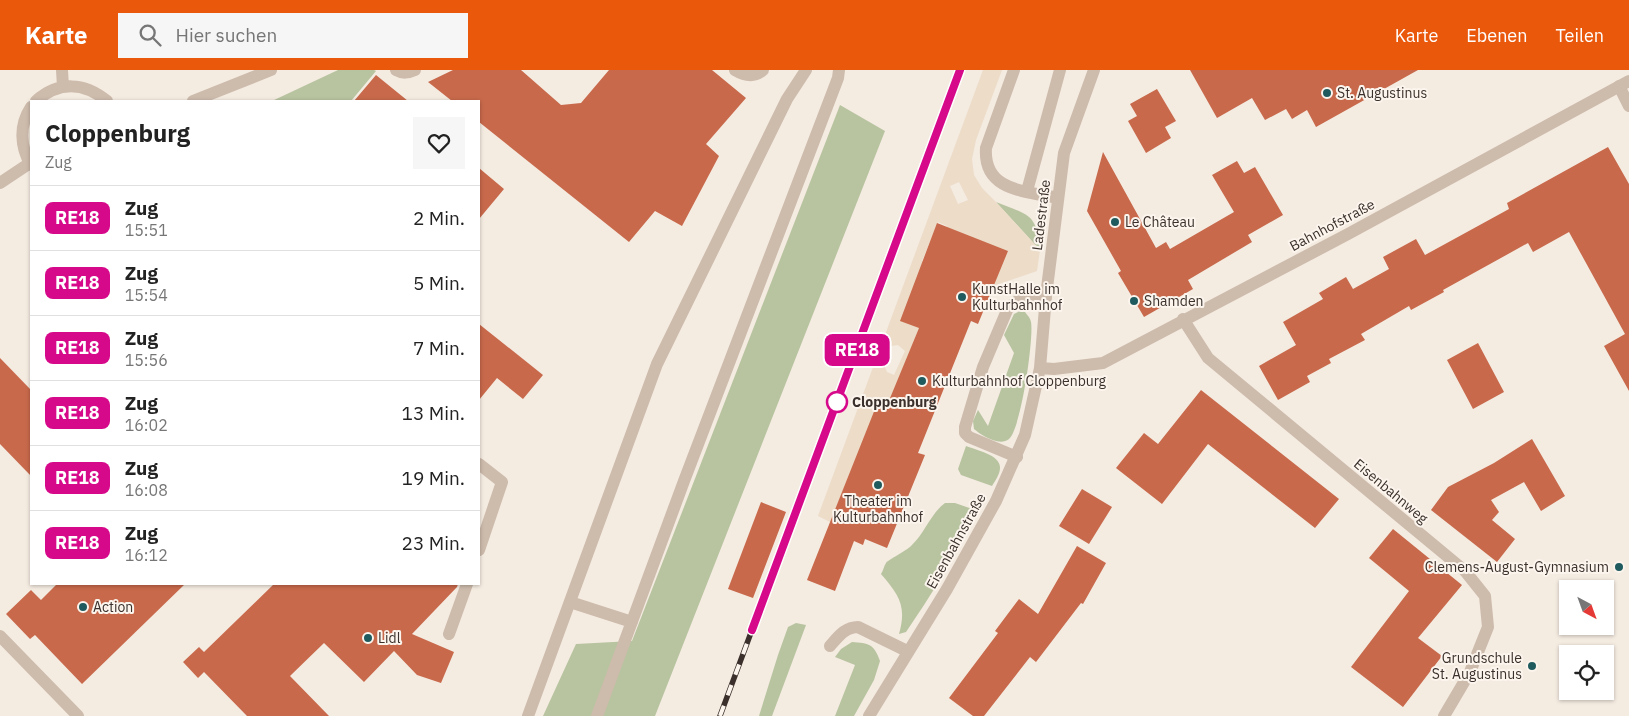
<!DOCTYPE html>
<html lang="de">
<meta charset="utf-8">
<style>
:root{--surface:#fff;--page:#f6f6f6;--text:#222;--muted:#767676;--line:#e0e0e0;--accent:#ea580c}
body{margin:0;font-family:"IBM Plex Sans",sans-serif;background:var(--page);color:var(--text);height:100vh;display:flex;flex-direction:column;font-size:19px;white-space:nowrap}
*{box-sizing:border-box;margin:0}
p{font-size:16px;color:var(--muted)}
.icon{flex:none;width:28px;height:28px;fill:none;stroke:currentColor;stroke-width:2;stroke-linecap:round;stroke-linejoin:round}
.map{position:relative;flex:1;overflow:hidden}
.drawer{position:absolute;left:30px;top:30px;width:450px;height:485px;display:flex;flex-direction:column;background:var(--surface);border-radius:0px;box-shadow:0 1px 4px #0004}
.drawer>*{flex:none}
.badge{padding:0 10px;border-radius:8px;font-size:18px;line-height:32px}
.needle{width:32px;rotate:139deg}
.controls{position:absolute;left:1559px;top:510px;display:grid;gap:10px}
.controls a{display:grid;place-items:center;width:55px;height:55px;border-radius:0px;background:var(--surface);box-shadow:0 1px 4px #0004;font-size:25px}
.map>.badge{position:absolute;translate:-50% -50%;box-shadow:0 0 0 2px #fff}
.round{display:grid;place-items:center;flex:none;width:52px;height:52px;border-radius:0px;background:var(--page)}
.headline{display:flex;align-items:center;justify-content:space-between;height:85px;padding:0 15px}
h1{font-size:24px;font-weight:700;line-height:38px}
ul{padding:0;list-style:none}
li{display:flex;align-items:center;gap:15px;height:65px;padding:0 15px;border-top:1px solid var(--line)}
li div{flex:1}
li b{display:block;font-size:19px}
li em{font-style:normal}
li .badge{min-width:55px;font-weight:700;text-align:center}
header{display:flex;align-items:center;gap:30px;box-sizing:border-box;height:70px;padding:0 25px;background:var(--accent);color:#fff}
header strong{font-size:24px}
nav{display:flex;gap:28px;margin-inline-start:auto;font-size:18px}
.search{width:350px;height:45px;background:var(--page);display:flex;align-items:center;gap:12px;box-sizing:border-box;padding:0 18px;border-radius:0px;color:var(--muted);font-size:19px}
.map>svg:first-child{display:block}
.green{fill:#b8c4a0}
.plaza{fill:#ecdcc8;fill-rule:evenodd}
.building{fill:#c8694b}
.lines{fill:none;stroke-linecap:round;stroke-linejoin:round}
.service{stroke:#cdbbac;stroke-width:12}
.minor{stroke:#cdbbac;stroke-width:12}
.tertiary{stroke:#cdbbac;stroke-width:12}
.rail-casing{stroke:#3b302b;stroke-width:5.5}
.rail{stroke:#fbf5ee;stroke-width:4;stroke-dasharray:11;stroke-linecap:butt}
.line-casing{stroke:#fff;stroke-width:11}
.line{stroke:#d7098b;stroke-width:8}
.poi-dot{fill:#1f5a5e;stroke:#fbf5ee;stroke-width:2}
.stop-dot{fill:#fff;stroke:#d7098b;stroke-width:2.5}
.labels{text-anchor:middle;stroke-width:4;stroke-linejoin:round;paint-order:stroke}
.poi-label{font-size:14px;fill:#3b302b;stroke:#fbf5ee;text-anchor:start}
.street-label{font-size:14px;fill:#3b302b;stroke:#fbf5ee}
.stop-label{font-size:14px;font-weight:bold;fill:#3b302b;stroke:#fbf5ee;text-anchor:start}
</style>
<header>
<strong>Karte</strong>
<div class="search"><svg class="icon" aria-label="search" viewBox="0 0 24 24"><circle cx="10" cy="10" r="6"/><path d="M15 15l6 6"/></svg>Hier suchen</div>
<nav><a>Karte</a><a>Ebenen</a><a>Teilen</a></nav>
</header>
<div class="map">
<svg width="1629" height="646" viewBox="0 0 1629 646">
<rect width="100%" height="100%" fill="#f4ebe1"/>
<!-- green -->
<path class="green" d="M338,0h36l2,1 -25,30h-79z
M840,35l45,26 -230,585h-112l33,-72 56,-3z
M996,132c31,13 41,10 44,48z
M1020,241l5,1c2,3 5,5 6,10 3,16 -10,107 -22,117 -10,8 -28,-4 -35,-10l-1,-8 5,-11 10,16 26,-73 -10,-18 10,-21z
M966,376c10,4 35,9 34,22 0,6 -5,13 -8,18l-31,-11 -3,-6z
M945,433h10l23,8 -25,48 -29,46 -18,27 -7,2c8,-28 0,-39 -18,-60 2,-3 3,-8 5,-11 2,-3 20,-12 25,-17 14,-13 20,-33 34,-43z
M796,553l10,2 -34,91h-13l19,-61 10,-28z
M852,572c17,1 22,2 28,19l-6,19 -20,36h-19l20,-51 -20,-8 6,-8z"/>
<!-- plaza -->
<path class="plaza" d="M983,0h19l-26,70 -4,19 2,16 8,13 14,14 44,48 -3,21 -44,15 -35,-54 -122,301 -6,-11 -12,-6zM959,112l9,18 -10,4 -8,-18zM938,152l9,4 -15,39 -10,-4zM898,275l7,6 -11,24 -7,-3 -3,-7 7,-19z"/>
<!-- building -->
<path class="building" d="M453,0h68l40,35 20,-2 28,-33h103l34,28 -40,46 13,12 -37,70 -27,-15 -26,31 -150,-120v-21h-27l-24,-19z
M1190,0h228l-102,57 -9,-17 -15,9 -6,-10 -21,11 -13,-22 -35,20z
M376,5l32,26h-54z
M1157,19l19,32 -11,6 6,11 -25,15 -18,-32 9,-5 -7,-12z
M1608,77l21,37v207l-25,-45 21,-12 -56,-102 -36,20 -5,-9 -85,47 1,2 -33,18 -2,-4 -48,28 4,6 -36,19 2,4 -24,13 3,6 -32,18 -19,-34 37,-21 -13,-23 40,-23 -4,-6 27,-16 7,12 36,-20 -6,-12 33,-18 9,16 84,-46 -2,-6z
M1103,82l53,96 10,-6 4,7 64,-37 -22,-37 25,-14 7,12 11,-6 28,48 -35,20 4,7 -64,38 5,9 -49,28 -26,-44 3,-2 -34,-60z
M479,98l25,21 -25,30z
M937,153l71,28 -30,73 -7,-3 -53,132 7,2 -38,93 -22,-9 -2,6 -9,-4 -19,50 -28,-11 72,-181 9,4 31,-75 -19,-7z
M479,254l64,51 -20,24 -26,-21 -18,22z
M1478,273l26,49 -31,17 -26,-49z
M0,288l31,32v86l-31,-32z
M1201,320l138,109 -24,29 -107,-84 -46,60 -46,-36 28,-35 14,11z
M1532,369l33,57 -24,15 -17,-29 -33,18 8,12 -7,8 23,19 -18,23 -66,-52 17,-23 46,-24z
M1082,419l30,18 -23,37 -30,-18z
M761,432l25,10 -33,86 -25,-9z
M1393,459l69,56 -44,53 24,18 -39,51 -52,-40 58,-76 -40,-33z
M1077,476l29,17 -23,41 -2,-1 -45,59 -6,-5 -46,59h-11l-24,-18 49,-65 -3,-2 24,-32 19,15z
M57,514h128l-103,100 -47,-49 -5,4 -24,-25 25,-24 10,10z
M274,514h184l-1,3 -45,47 42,18 -13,31 -24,-8 -23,-24 -30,31 -40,-39 -34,33 39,40h-82l-43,-44 -6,6 -15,-16 16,-15 5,5z"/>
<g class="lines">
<!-- service -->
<path class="service" d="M396,0c7,4 12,3 19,0
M735,0c10,6 19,8 28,0
M1014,0l-28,78c-3,43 39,43 72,50
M1619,16l10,20
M1027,121l33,-121
M1017,387l-48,-20 -4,-4v-6l18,-60 25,-59 12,-9 26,-3
M479,394l23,18 -23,68
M570,532l62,20
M449,564l18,-50
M0,566l78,80
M830,576c8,-9 15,-19 28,-19l49,24
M528,646l129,-352 130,-265 19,-29
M597,646l87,-235 154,-403 1,-8"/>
<!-- minor -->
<path class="minor" d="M1183,249l25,39 257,213 20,25 3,31 -18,45 -26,44
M1040,298l14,1 49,-6 245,-129 281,-153
M869,646l78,-127 49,-88 29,-66 15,-67 6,-72 18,-143 30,-83"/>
<!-- tertiary -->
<path class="tertiary" d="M62,0l1,17
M36,31c23,-20 48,-19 71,0
M193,31l78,-31
M31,37c-12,18 -11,40 0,58
M0,113l30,-20"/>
<!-- rail casing -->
<g class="rail-casing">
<path id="rail" d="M720,646l240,-646"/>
</g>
<!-- rail -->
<use href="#rail" class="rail"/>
</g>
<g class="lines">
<!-- line casing -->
<g class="line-casing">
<path id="line" d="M752,560l208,-560"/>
</g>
<!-- line -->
<use href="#line" class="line"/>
</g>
<!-- markers -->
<g class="poi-dot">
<circle cx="1327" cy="23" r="5"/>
<circle cx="1115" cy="152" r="5"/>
<circle cx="962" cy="227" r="5"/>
<circle cx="1134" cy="231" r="5"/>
<circle cx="922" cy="311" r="5"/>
<circle cx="878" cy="415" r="5"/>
<circle cx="1619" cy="497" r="5"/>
<circle cx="83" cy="537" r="5"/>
<circle cx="368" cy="568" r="5"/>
<circle cx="1532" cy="596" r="5"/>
</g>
<circle class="stop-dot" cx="837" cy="332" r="10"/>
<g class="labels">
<!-- poi labels -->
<g class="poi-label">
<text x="1337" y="28">St. Augustinus</text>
<text x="1125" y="157">Le Château</text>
<text x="972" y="224">KunstHalle im<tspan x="972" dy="16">Kulturbahnhof</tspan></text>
<text x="1144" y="236">Shamden</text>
<text x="932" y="316">Kulturbahnhof Cloppenburg</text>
<text x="878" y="436" text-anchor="middle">Theater im<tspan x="878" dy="16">Kulturbahnhof</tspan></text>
<text x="1609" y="502" text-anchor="end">Clemens-August-Gymnasium</text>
<text x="93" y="542">Action</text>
<text x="378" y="573">Lidl</text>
<text x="1522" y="593" text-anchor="end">Grundschule<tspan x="1522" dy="16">St. Augustinus</tspan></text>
</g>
<!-- street labels -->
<g class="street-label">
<text transform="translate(1041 145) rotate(-83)" y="5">Ladestraße</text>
<text transform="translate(1332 155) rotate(-28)" y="5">Bahnhofstraße</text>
<text transform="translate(1391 421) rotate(40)" y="5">Eisenbahnweg</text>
<text transform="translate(956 471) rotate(-61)" y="5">Eisenbahnstraße</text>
</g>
<!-- stop labels -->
<g class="stop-label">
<text x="852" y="337">Cloppenburg</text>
</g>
</g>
</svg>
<div class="controls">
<a><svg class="needle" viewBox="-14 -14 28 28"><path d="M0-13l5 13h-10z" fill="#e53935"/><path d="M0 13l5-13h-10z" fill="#767676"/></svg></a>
<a><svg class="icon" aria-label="locate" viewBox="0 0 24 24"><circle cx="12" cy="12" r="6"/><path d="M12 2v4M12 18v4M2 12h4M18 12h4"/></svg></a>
</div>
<b class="badge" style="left:857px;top:280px;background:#d7098b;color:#fff">RE18</b>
<section class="drawer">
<div class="headline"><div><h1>Cloppenburg</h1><p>Zug</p></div><a class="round"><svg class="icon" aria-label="heart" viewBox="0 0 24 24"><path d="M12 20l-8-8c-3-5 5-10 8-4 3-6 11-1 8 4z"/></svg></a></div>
<ul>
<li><span class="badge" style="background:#d7098b;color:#fff">RE18</span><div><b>Zug</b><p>15:51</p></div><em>2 Min.</em></li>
<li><span class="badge" style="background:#d7098b;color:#fff">RE18</span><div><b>Zug</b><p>15:54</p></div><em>5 Min.</em></li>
<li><span class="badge" style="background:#d7098b;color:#fff">RE18</span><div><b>Zug</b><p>15:56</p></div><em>7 Min.</em></li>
<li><span class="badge" style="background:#d7098b;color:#fff">RE18</span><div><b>Zug</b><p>16:02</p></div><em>13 Min.</em></li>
<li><span class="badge" style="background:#d7098b;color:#fff">RE18</span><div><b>Zug</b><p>16:08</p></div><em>19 Min.</em></li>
<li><span class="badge" style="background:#d7098b;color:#fff">RE18</span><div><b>Zug</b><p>16:12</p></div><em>23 Min.</em></li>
</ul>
</section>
</div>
